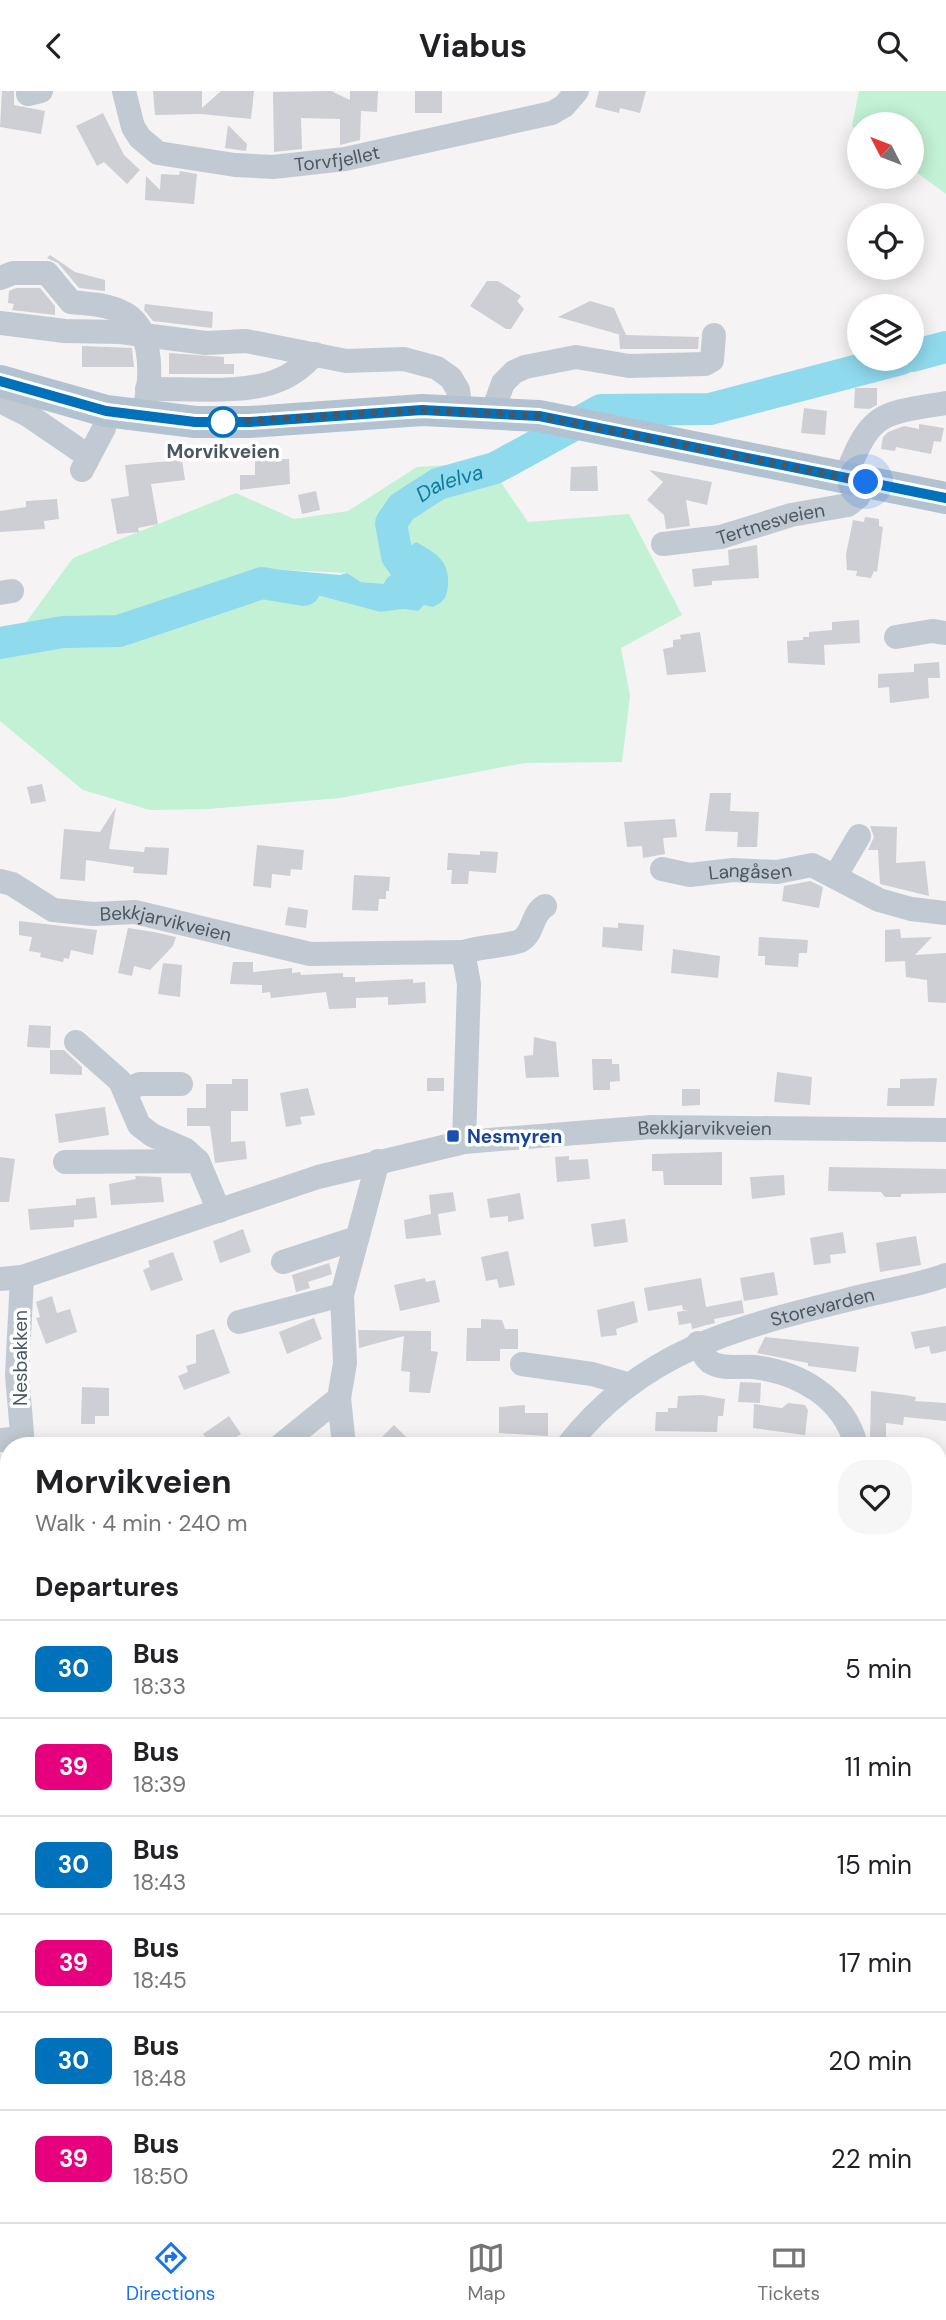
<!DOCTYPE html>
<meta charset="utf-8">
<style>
:root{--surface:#fff;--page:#f6f6f6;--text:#202124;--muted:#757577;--line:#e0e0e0;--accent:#1a73e8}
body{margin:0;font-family:"DM Sans",sans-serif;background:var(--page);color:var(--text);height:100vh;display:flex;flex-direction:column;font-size:26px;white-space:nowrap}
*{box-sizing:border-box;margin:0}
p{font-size:23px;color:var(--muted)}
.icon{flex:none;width:38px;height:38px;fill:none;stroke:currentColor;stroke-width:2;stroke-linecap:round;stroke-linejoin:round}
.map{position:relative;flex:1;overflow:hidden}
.drawer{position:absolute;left:0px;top:1346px;width:947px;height:786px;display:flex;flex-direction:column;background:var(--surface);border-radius:28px 28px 0 0;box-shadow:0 4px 18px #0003}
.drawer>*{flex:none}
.badge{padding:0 14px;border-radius:10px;font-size:24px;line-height:46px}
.needle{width:46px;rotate:312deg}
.controls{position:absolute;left:847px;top:21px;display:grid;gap:14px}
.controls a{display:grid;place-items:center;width:77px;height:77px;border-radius:50%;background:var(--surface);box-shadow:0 4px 18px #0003;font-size:35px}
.you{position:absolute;width:35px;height:35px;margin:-18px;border:5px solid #fff;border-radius:50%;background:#1a73e8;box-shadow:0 0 0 10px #1a73e833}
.map>.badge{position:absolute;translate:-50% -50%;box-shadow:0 0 0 4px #fff}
h2{padding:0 35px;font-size:26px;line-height:63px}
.round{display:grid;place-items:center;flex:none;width:74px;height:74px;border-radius:28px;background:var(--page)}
.headline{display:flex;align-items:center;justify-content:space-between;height:119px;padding:0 35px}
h1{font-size:33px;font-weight:700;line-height:52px}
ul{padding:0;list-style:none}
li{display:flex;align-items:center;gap:21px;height:98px;padding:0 35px;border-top:2px solid var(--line)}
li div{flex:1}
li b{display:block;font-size:26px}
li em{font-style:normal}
li .badge{min-width:77px;font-weight:700;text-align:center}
header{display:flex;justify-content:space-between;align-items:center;height:91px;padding:0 35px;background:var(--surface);font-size:32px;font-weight:700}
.dock{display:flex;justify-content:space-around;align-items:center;height:98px;border-top:2px solid var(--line);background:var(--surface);font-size:19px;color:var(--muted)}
.dock a{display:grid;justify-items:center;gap:4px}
.dock .selected{color:var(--accent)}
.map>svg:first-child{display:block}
.green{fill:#c3f1d5;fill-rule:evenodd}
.water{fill:#90daee}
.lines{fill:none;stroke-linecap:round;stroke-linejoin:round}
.river{stroke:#90daee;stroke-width:32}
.building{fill:#cdcfd5}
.minor{stroke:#c1cad2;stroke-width:24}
.major{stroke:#b3c2d1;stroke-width:32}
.line-casing{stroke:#fff;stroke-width:16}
.line{stroke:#0072bc;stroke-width:10}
.walk{stroke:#4a5661;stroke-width:7;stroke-dasharray:0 12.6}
.stop-dot{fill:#fff;stroke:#0072bc;stroke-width:3.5}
.transit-dot{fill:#1a4fb4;stroke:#fff;stroke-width:2.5}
.labels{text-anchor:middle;stroke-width:7;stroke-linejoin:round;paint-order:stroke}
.street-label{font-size:19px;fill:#4a5661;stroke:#fff}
.stop-label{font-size:19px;font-weight:bold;fill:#4a5661;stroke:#fff}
.transit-label{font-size:19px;font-weight:bold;fill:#164399;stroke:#fff;text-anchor:start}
.water-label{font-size:21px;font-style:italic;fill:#0c7c9b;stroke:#fff}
</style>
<header><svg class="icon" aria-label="back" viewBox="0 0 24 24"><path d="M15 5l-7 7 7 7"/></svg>Viabus<svg class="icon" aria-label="search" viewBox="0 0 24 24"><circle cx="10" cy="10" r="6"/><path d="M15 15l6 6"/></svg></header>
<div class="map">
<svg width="946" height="2131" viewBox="0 0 946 2131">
<rect width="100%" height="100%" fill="#f5f3f3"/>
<!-- green -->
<path class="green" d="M859,0h87v103l-34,-25v-45h-53v7l-7,-5z
M464,373l34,14 30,44 101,-8 53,101 -61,33 9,48 -8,66 -97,1 -185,35 -132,11 -58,1 -67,-20 -83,-69v-63l73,-100 163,-65 58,26 54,-8 69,-44zM411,453l7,67 -15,-2 -23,3 -67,-18h-48l19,-24 63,3 14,9 37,3 3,-7 -4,-22z"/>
<!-- water -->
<path class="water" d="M416,451c19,11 34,18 32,43 -1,12 -4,17 -15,22l-9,-2 -6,6 -15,-2 -23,3 -67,-18h-48l-2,-18 21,-6 56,5 7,-2 14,9 37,3 3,-7 -4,-22z"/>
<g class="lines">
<!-- river -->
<g class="river">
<path d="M912,265l34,-9"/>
<path id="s1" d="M399,498l6,-1 3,-17 -11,-15 -6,-33 11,-16 36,-23 57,-16 106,-58 109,-1 191,-50"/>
<path d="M0,552l63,-11 56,-1 143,-48 42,7"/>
</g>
</g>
<!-- building -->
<path class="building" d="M2,0h12v14l31,6 -4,23 -41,-7z
M153,0h49v17l19,-17h33l-3,28 -50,-5 -46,1z
M331,0l19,9v-9h28l-1,21 -16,-1 -1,29 -20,5v-26l-39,-1 1,31 -28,3 -1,-60z
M415,0h27v22h-27z
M599,0h47l-6,22 -20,-5 -1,5 -24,-6z
M103,22l21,42 16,15 -13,14 -23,-22 -7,4 -21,-40z
M228,34l19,19 -1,7 -21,-3z
M180,80l17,3 -3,30 -49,-4 1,-24 14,14 1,-16 18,1z
M50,164l25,17 30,8v11l-26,-3 -21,-25 -11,-5z
M487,190h11l23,15 -4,5 7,8 -13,20h-5l-36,-23z
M16,197h24l15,18v9l-43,-5 2,-6 -6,-1 1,-12z
M590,210l24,7 12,27 73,2 -1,12h-78l-1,-14h2l-63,-18z
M145,213l68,8 -1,16 -59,-7 -9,-11z
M82,255l50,2 2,19h-52z
M169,262l55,4v7h10v10h-65z
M855,297h22v17l-8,4 -15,-1z
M804,317l23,3 -2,24 -24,-2z
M919,333l25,4 -3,14 -7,-1 -3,13 -35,-7 -1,4 -14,-2 2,-12 5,-5 16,-6 15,3z
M289,368l1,25 -50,6v-15h15v-15z
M182,369l3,20 -34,4 7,40 -20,4 1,4 -22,2 -6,-35 18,-3 -4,-31z
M597,375l1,25h-28l1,-24z
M649,379l63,12 -5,23 -21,-5 4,26 -24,3 -2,-14 -17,-15 16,-18z
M316,400l4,19 -18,4 -4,-19z
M57,408l2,20 -15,2 1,8 -45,3v-21l26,-4v-6z
M865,426l14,2v7l4,1 -6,45 -3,-1 -3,7 -15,-2 1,-5 -10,-1 -1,-16 7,-34 11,2z
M757,454l2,33 -47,3v4l-18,2 -2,-18 37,-4 -1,-15z
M859,529l1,23 -36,2 1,20 -37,-2 -1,-22 16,-1v-3h6v-5l23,-2v-8z
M700,541l6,40 -39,3 -4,-26 10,-2v-7l8,-1 -1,-4z
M939,571l1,16h-12l1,20 -39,5 -1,-16 -11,1v-14l36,-2v-8z
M42,693l4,17 -15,3 -4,-17z
M710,702h21l-1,18 29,1 -2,35h-20l1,-15 -33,-1z
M116,716l-7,42 35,3 1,-5 24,1 -2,27 -34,-2 1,-6 -48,-7 -1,21 -25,-2 4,-50 36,3z
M675,728l2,18 -14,1 2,16 -22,4 -1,-12 -15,1 -3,-25z
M870,735l27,1 -1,36 29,-2 4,35 -49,-12 -2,-34h-10l6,-13z
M257,754l47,5 -2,20 -11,-1 -1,7 -18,-2 -1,14 -18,-2z
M480,760l18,1 -2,21 -27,-2 -1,13h-17l1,-14h-5l1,-17 32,2z
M354,784l36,2 -1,14h-3v8h-7l-1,12 -26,-1z
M810,790l13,6 -4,21 -37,-7 2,-15z
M288,816l20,3 -2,18 -21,-3z
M19,830l78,9 -4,25 -22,-5 -2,9 -5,-1 -1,4 -23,-5 1,-4 -12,-2 3,-14 -13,-2z
M618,832l26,2 -2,26 -40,-4 1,-20 15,1z
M128,837l26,4 22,5 -3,9 -23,24 -16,-4 -2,10 -14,-3z
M900,838l1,9 31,-1 -17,18 31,-2v50l-18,-1 -1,-22 -21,-3 -1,-16 -20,1v-32z
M759,846l49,3 -1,13h-8l-1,14 -33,-2v-9h-7z
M673,858l47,7 -2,22 -47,-5z
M233,871h20v10l39,-4v5l8,-1 1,3 42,-2v4h12v5l58,-3v4l12,-1 1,21 -38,2v-8l-32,1v10l-27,1 -3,-17 -55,6 -1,-6 -8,1v-8l-32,-1z
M163,872l19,2 -2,32 -22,-3z
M29,934l22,1 -1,22 -23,-1z
M534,946l22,5 3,35 -33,1 -2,-22 9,-1z
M50,959h14l18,17v8l-32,-1z
M592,968h20v5h7l1,17 -10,1v8h-17z
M777,981l35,5 -2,28 -36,-3z
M427,987h17v13h-17z
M937,987l-3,28h-47l1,-18h12v-9z
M232,988h16v32h-17v31l14,-1 2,18 -32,4 -5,-37h-23v-18h19v-24h26z
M308,997l7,27 -15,2 2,7 -16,3 -6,-34z
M682,998h18v16l-18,1z
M105,1016l4,28 -50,8 -4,-29z
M722,1061v33h-58l-1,-14h-11v-17z
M569,1065v4l19,-1 2,20 -33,3 -2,-25z
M0,1066l15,2 -6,43h-9z
M829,1076l117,2v24l-45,1v3h-16l-4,-5 -53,-1z
M784,1084l1,20 -33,4 -2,-22z
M135,1085l26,1 3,25 -53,3 -2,-21 27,-5z
M453,1101l3,19 -18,3 3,21 -35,4 -2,-19 27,-6 -2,-19z
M520,1102l4,26 -16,3v-6l-18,2 -3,-19z
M95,1106l2,21 -23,2v7l-44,3 -2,-21 48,-4v-6z
M625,1128l3,23 -34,5 -3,-23z
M243,1138l8,23 -31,11 -7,-22z
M843,1141l3,21 -16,2 1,8 -17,2 -4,-27z
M916,1145l5,29 -41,7 -4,-29z
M508,1160l7,34 -16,3 -2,-9 -11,2 -5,-24z
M173,1161l10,28 -32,11 -8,-21 7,-3 -2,-6z
M329,1172l3,11 -24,8 2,6 -14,4 -4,-17z
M774,1181l4,23 -34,6 -4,-23z
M425,1187l1,4 9,-2 5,22 -40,9 -6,-26z
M701,1187l5,29 36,-7 2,13 -30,6 1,4 -23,6 -1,-6 -12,2 -2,-13 12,-2h-6l-1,-5 -34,6 -4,-23z
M52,1205l5,17 13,-4 7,23 -31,12 -10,-26 4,-1 -4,-15z
M634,1210l4,21 -22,7 1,6 -16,2 -4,-27z
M314,1227l8,21 -35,15 -8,-22z
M481,1228l21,1 3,9h13v20h-18v12h-34l1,-33h14z
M946,1235v25l-15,3 -2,-8 -14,3 -4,-17z
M214,1238l16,44 -46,17 -6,-14 10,-4 -2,-6 10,-3v-28z
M358,1239l73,1v20l7,1 -8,41 -21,-1 1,-20 -9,-1 3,-35 -45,12z
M765,1246l94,10 -3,25 -48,-6v-3l-51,-10z
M740,1291l21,1 -1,20 -22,-1z
M82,1296l27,1v28h-14v8h-14z
M871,1300l34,4 11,2 -1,4 31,2v18l-42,-4 -1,8 -17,-2v18h-16z
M702,1304l23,4 -2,17h-5l-1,16 -62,-1 1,-19h12v-4h9l1,-12z
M788,1312l17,2 3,5 -3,25 -52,-7 1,-24 28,4z
M525,1314v8h23v23l-49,-3v-26z
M229,1325l12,18 -17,11h-13l-8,-11z
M394,1334l20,20h-40z"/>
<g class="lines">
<!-- minor -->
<g class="minor">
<path id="s2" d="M124,0l9,36 7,11 18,15 77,12 38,2 72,-8 207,-46 12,-7 13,-15"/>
<path d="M28,3l13,-3"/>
<path d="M0,187l13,-5h34l24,29c16,2 34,2 49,9 37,15 32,76 22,106"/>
<path d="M0,232l65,8 55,1 86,11 40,-2 100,20 58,-2 33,9 14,10 7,12 3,20"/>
<path d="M147,298c38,-1 98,6 132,-9 15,-6 25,-15 36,-26"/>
<path d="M0,310l28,14 60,41"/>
<path d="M493,320l10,-28 11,-11 11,-5 51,-10 53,9 76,-2 7,-4 2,-25"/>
<path d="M82,379l22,-42 2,-17"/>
<path d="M845,387c26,-66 33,-64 101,-75"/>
<path id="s3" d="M663,453l58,-7 70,-22 57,-10 10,-8 8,-15"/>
<path d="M0,502l12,-2"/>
<path d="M896,546l36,-6 14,2"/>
<path id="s4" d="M662,778l28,6 43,-5 44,2 35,-7 67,35 32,9 35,4"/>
<path d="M835,786l24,-41"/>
<path id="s5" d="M0,790l12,3 41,26 40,4 42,-2 175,42 153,-2 6,32 -5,158"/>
<path d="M463,861c15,-5 49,-7 57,-11 14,-7 11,-27 25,-35"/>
<path d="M76,951l44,39 19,44 13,10 34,15 12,11"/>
<path d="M127,998l13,-5h41"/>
<path d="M65,1071l133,-1 21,50"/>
<path d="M283,1171l74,-24"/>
<path d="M22,1186l-5,98 6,70"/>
<path id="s6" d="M0,1188l22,-2 296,-100 146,-35 188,-15 294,3"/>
<path d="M239,1231l103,-27"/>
<path d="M698,1252c3,7 6,14 12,19 12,8 30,4 43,5 46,5 91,31 103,78"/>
<path d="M522,1273l70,10 35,10"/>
<path d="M339,1307l5,47"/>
<path d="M0,1349l22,-2"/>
<path d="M281,1354l58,-47 6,-35 -3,-68 36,-134"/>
<path id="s7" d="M568,1354c77,-99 179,-120 295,-149 27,-7 57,-11 83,-21"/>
<path d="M0,1497l9,-9"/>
<path d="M0,1633l9,5"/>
<path d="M0,1808l9,18"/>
<path d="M945,1841l1,-12"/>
<path d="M0,1904l9,3"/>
<path d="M938,2008l8,-3"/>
<path d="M789,2131l3,-8"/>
</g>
<!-- major -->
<path class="major" d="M0,290l106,30 89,11h55l172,-12 117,6 407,82"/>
</g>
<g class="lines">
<!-- line casing -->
<g class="line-casing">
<path id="line" d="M0,290l106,30 89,11h55l172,-12 117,6 407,82"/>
</g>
<!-- line -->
<use href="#line" class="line"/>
<!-- walk -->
<path class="walk" d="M223,331l199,-12 117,6 327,66"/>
</g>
<!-- markers -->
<circle class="stop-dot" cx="223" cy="331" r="14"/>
<rect class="transit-dot" x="446" y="1038" width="14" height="14" rx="3.5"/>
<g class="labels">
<!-- street labels -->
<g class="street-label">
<text dy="7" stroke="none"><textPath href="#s2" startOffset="254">Torvfjellet</textPath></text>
<text dy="7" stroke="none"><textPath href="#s3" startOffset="110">Tertnesveien</textPath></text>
<text dy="7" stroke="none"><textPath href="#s4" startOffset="89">Langåsen</textPath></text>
<text dy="7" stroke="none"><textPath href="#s5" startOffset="175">Bekkjarvikveien</textPath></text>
<text dy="7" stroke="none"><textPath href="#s6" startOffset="726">Bekkjarvikveien</textPath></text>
<text dy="7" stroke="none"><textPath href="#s7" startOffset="296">Storevarden</textPath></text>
<text transform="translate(20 1267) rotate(-90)" y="7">Nesbakken</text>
</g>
<!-- stop labels -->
<g class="stop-label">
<text x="223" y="367">Morvikveien</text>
</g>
<!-- transit labels -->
<g class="transit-label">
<text x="467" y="1052">Nesmyren</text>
</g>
<!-- water labels -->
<g class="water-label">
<text dy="7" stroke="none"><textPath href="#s1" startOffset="149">Dalelva</textPath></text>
</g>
</g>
</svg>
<div class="controls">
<a><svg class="needle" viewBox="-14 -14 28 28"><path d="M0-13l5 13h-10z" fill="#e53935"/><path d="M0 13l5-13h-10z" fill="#757577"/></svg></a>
<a><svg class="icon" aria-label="locate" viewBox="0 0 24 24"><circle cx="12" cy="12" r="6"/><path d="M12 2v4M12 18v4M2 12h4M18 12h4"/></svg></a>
<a><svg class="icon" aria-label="layers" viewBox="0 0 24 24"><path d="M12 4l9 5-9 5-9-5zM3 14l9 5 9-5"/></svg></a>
</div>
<div class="you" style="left:866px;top:391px"></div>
<section class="drawer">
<div class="headline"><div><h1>Morvikveien</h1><p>Walk · 4 min · 240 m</p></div><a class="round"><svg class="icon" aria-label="heart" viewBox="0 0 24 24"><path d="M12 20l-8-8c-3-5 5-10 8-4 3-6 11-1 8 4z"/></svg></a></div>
<h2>Departures</h2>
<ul>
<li><span class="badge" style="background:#0072bc;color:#fff">30</span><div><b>Bus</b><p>18:33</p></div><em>5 min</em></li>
<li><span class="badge" style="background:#e6007e;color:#fff">39</span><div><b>Bus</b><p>18:39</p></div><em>11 min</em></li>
<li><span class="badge" style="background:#0072bc;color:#fff">30</span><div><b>Bus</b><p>18:43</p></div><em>15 min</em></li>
<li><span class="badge" style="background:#e6007e;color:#fff">39</span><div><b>Bus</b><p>18:45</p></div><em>17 min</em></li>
<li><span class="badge" style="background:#0072bc;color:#fff">30</span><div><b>Bus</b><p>18:48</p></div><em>20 min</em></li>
<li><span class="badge" style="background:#e6007e;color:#fff">39</span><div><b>Bus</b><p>18:50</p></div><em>22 min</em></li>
</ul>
</section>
</div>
<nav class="dock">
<a class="selected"><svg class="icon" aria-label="directions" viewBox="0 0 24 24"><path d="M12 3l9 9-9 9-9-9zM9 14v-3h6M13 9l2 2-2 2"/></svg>Directions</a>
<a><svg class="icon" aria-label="map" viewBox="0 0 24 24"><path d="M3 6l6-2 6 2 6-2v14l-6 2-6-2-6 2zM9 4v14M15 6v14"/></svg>Map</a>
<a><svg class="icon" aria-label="tickets" viewBox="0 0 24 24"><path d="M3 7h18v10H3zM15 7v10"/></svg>Tickets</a>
</nav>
